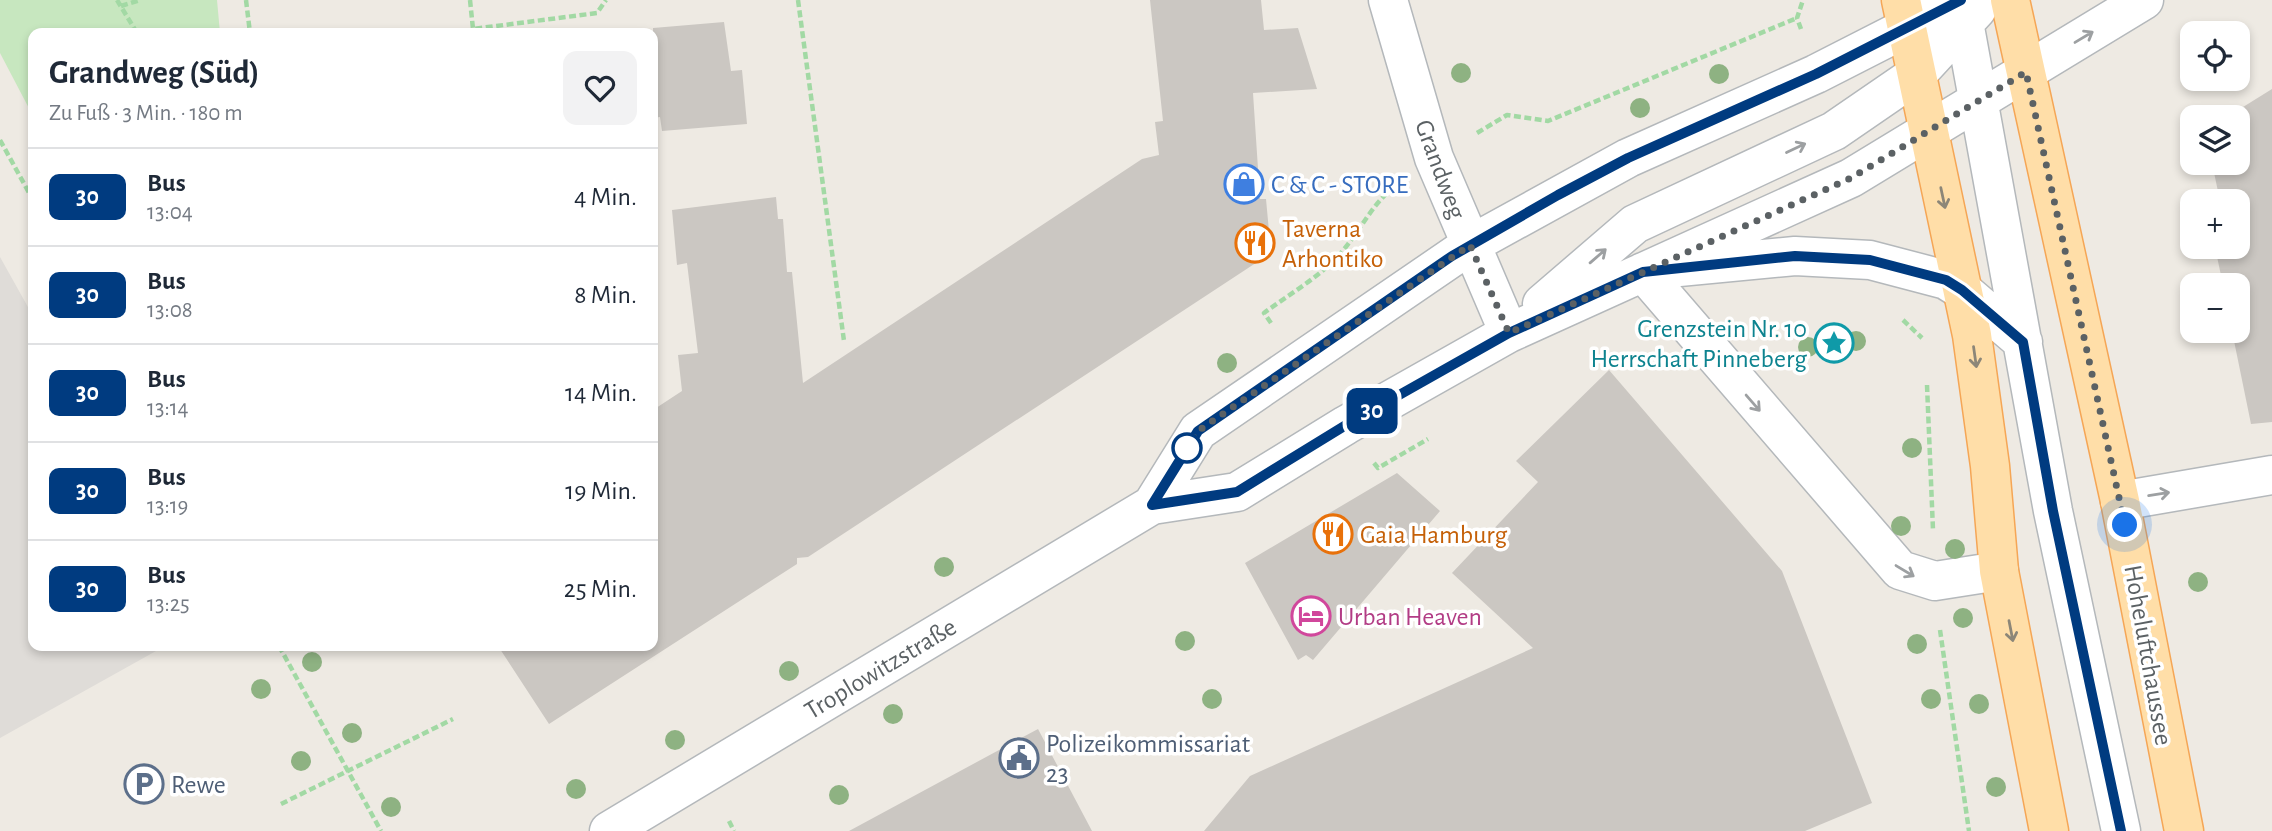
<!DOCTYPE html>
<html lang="de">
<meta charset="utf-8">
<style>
:root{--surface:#fff;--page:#f2f2f3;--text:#1f2937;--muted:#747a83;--line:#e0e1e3}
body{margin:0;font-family:"Alegreya Sans",sans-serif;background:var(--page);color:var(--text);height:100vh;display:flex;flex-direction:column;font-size:26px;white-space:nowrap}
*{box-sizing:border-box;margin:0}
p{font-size:23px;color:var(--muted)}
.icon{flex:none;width:38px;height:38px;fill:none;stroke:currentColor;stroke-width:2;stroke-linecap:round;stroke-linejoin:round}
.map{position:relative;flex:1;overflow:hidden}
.side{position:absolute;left:28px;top:28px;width:630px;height:623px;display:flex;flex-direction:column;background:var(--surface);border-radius:14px;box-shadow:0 4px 10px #0003}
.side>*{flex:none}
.badge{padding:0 14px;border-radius:10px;font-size:24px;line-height:46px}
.tools{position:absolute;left:2180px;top:21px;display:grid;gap:14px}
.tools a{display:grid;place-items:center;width:70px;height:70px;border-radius:14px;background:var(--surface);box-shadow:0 4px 10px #0003;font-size:35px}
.you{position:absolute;width:35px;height:35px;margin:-18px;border:5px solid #fff;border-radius:50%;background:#1a73e8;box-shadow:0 0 0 10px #1a73e833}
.map>.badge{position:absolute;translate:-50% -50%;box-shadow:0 0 0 4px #fff}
.round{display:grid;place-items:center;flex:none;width:74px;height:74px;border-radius:14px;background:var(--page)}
.overview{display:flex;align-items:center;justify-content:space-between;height:119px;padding:0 21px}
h1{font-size:33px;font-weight:600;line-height:52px}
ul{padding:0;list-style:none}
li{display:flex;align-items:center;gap:21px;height:98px;padding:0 21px;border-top:2px solid var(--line)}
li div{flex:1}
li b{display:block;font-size:26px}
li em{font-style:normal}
li .badge{min-width:77px;font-weight:700;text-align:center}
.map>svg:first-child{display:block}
.industrial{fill:#dfdcd8}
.green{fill:#c7e7bf}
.building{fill:#cbc7c2}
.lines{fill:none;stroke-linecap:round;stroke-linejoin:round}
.minor-casing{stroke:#b4b8bb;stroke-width:41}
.major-casing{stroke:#f5a656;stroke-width:41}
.path{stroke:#a2d9a4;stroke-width:4.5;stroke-dasharray:7 3.5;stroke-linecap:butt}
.minor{stroke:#fff;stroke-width:38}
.major{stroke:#ffdea8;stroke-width:38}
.tree{fill:#8eb282}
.oneway{stroke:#9da0a2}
.oneway2{stroke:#8c8678}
.line-casing{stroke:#fff;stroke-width:16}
.line{stroke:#003b80;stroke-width:10}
.walk{stroke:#5b6164;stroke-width:7;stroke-dasharray:0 12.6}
.stop-dot{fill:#fff;stroke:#003b80;stroke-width:3.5}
.labels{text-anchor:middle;stroke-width:7;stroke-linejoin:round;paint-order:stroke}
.street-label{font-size:26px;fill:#5b6164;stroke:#fff}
.shop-label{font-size:26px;fill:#366cbe;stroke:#fff;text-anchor:start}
.food-label{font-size:26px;fill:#c56008;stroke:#fff;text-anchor:start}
.culture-label{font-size:26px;fill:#0d838f;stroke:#fff;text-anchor:end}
.hotel-label{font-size:26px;fill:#b23c85;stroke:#fff;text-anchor:start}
.service-label{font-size:26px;fill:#4e5e75;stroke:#fff;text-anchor:start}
</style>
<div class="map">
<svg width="2272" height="831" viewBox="0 0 2272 831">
<rect width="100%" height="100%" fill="#eeeae3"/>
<!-- industrial -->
<path class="industrial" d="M0,257l33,59v330h132l-165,92z"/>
<!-- green -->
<path class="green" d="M0,0h217l3,33h-187v83l-33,-63z"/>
<!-- building -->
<path class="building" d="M1150,0h111l3,30 34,-2 19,61 -64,4 7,106h6l5,54 -463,304 -11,1v6l-248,160 -51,-78h155v-236l29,-19 -4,-36 20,-2 -11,-90 -10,2 -5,-55 104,-13 2,22h5l4,53h5l11,111 339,-224 17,-4 -4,-33 8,-1z
M724,22l7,49 11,-1 5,54 -85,7 -2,-14 -7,1v-90z
M2272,89v333l-21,2 -19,-93h6v-46h-15l-8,-38h23v-46h-18l-8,-38h26v-46h-11z
M1609,370l173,201 90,232 -67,28h-601l46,-55 283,-128 -81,-75 86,-91 -22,-21z
M1397,473l43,38 -127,149 -7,-5 -8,5 -53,-97z
M1038,729l54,102h-243z"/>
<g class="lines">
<!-- minor casing -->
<g class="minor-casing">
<path id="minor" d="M1388,0l46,158 75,175
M1960,0l93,511 68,320
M1679,267l116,-11 75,4 76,20 16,10 61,52
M1643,272l257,298 35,11 64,-10
M1542,304l93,-80 199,-93 83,-57 60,-65
M2120,501l152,-26
M1152,505l46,-74 272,-186 158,-87 188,-84 145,-74
M609,831l543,-326 85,-13 109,-67 163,-92 342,-155 293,-178"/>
</g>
<!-- major casing -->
<g class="major-casing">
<path id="major" d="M1901,0l71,335 18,131 9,105 50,260
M2010,0l110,501 64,330"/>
</g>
<!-- path -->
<path class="path" d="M117,0l20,33
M246,0l4,33
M470,0l3,29 124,-16 9,-13
M798,0l46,341
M121,6l19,-6
M1801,29l-4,-11 6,-18
M1477,133l30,-18 41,6 249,-103
M0,140l33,60
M1903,320l19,18
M1271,323l-7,-10c24,-18 54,-35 74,-57 21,-22 32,-50 56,-69
M1927,385l6,145
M1374,463l4,5 50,-29
M1940,630l29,201
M279,646l102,185
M281,804l172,-85
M729,821l5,10"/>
<!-- minor -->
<use href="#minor" class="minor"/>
<!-- major -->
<use href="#major" class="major"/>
</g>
<!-- trees -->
<g class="tree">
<circle cx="1461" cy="73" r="10"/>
<circle cx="1719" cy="74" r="10"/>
<circle cx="1640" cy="108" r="10"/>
<circle cx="1856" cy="341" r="10"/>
<circle cx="1808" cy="347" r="10"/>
<circle cx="1227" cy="363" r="10"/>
<circle cx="1912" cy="448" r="10"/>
<circle cx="1901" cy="526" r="10"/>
<circle cx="1955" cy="549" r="10"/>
<circle cx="944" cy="567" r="10"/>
<circle cx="2198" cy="582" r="10"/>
<circle cx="1963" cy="618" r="10"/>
<circle cx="1185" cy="641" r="10"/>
<circle cx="1917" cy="644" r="10"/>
<circle cx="312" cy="662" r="10"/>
<circle cx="789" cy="671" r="10"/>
<circle cx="261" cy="689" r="10"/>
<circle cx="1212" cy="699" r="10"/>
<circle cx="1931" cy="699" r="10"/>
<circle cx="1979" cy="704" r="10"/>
<circle cx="893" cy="714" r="10"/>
<circle cx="352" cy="733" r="10"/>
<circle cx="675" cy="740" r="10"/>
<circle cx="301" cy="761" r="10"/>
<circle cx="1996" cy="787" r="10"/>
<circle cx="576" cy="789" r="10"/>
<circle cx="839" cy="795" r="10"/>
<circle cx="391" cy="807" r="10"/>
</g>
<!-- one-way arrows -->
<defs><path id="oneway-shaft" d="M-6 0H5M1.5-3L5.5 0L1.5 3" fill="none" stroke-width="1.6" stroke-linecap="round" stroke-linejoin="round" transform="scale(1.75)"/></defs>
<g class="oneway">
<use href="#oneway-shaft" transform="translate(2084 37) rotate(-31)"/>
<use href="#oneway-shaft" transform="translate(1796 148) rotate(-25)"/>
<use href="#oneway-shaft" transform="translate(1598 256) rotate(-41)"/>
<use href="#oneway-shaft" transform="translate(1753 403) rotate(49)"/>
<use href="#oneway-shaft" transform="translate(2159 494) rotate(-9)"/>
<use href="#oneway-shaft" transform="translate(1905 571) rotate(31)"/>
</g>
<g class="oneway2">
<use href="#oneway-shaft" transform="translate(1943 198) rotate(78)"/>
<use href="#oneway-shaft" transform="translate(1975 357) rotate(82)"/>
<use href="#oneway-shaft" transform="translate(2011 631) rotate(79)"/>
</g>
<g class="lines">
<!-- line casing -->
<g class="line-casing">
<path id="line" d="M1961,0l-145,74 -188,84 -70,37 -106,61 -254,175 -46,74 85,-13 109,-67 163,-92 134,-61 152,-16 75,4 76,20 16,10 61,52 30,169 68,320"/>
</g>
<!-- line -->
<use href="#line" class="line"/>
<!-- walk -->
<path class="walk" d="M1187,448l11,-17 272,-186 39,88 342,-155 175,-106 99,453"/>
</g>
<!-- icons -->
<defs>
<g id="shop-ring" transform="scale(2.0125)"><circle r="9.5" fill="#fff" stroke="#3f7fe0" stroke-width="1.5"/><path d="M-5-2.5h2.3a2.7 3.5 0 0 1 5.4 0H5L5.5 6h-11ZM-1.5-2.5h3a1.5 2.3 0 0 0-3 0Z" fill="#3f7fe0"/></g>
<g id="restaurant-ring" transform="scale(2.0125)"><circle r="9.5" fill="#fff" stroke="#e8710a" stroke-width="1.5"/><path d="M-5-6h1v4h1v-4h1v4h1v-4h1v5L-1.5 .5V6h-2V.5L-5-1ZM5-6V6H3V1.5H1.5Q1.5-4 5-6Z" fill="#e8710a"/></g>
<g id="sight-ring" transform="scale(2.0125)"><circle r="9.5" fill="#fff" stroke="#0f9aa8" stroke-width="1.5"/><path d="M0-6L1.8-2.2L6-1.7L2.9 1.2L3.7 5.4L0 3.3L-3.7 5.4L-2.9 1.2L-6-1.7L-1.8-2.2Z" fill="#0f9aa8"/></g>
<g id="hotel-ring" transform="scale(2.0125)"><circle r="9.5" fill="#fff" stroke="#d1479c" stroke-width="1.5"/><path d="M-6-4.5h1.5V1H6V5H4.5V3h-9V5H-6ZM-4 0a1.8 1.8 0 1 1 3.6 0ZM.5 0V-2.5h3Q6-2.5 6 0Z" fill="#d1479c"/></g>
<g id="civic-ring" transform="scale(2.0125)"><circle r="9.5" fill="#fff" stroke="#5c6f8a" stroke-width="1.5"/><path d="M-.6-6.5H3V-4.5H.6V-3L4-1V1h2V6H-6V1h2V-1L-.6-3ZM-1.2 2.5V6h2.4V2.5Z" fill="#5c6f8a"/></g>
<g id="parking-ring" transform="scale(2.0125)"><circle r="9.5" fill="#fff" stroke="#5c6f8a" stroke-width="1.5"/><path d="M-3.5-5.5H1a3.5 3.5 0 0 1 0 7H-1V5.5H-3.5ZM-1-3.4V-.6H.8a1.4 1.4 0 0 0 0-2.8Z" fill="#5c6f8a"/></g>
</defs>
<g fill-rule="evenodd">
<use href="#shop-ring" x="1244" y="184"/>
<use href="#restaurant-ring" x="1255" y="243"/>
<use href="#sight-ring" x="1834" y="343"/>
<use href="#restaurant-ring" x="1333" y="534"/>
<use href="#hotel-ring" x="1311" y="616"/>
<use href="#civic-ring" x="1019" y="758"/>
<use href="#parking-ring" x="144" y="784"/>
</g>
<!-- markers -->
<circle class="stop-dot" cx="1187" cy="448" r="14"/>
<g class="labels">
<!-- street labels -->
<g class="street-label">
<text transform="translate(1441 169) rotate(70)" y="9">Grandweg</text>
<text transform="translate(2149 655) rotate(80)" y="9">Hoheluftchaussee</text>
<text transform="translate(880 668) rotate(-31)" y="9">Troplowitzstraße</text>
</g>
<!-- shop labels -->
<g class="shop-label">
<text x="1271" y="193">C &amp; C - STORE</text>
</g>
<!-- food labels -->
<g class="food-label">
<text x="1282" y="237">Taverna<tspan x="1282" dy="30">Arhontiko</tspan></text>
<text x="1360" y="543">Gaia Hamburg</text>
</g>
<!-- culture labels -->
<g class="culture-label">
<text x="1807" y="337">Grenzstein Nr. 10<tspan x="1807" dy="30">Herrschaft Pinneberg</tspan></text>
</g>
<!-- hotel labels -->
<g class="hotel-label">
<text x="1338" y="625">Urban Heaven</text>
</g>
<!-- service labels -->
<g class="service-label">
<text x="1046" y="752">Polizeikommissariat<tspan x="1046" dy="30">23</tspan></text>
<text x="171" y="793">Rewe</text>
</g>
</g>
</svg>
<div class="tools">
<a><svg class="icon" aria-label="locate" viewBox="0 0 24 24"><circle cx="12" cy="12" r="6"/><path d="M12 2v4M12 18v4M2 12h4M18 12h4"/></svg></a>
<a><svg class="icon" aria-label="layers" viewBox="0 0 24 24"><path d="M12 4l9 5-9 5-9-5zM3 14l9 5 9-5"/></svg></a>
<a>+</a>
<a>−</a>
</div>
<div class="you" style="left:2125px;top:525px"></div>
<b class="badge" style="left:1372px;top:411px;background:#003b80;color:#fff">30</b>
<section class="side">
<div class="overview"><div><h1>Grandweg (Süd)</h1><p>Zu Fuß · 3 Min. · 180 m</p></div><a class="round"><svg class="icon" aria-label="heart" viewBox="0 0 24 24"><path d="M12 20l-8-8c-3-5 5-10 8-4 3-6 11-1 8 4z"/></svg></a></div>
<ul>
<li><span class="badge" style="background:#003b80;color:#fff">30</span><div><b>Bus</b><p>13:04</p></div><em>4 Min.</em></li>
<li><span class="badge" style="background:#003b80;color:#fff">30</span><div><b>Bus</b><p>13:08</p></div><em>8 Min.</em></li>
<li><span class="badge" style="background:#003b80;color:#fff">30</span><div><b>Bus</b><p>13:14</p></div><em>14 Min.</em></li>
<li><span class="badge" style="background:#003b80;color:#fff">30</span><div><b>Bus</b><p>13:19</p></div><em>19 Min.</em></li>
<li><span class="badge" style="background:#003b80;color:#fff">30</span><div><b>Bus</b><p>13:25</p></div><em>25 Min.</em></li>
</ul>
</section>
</div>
